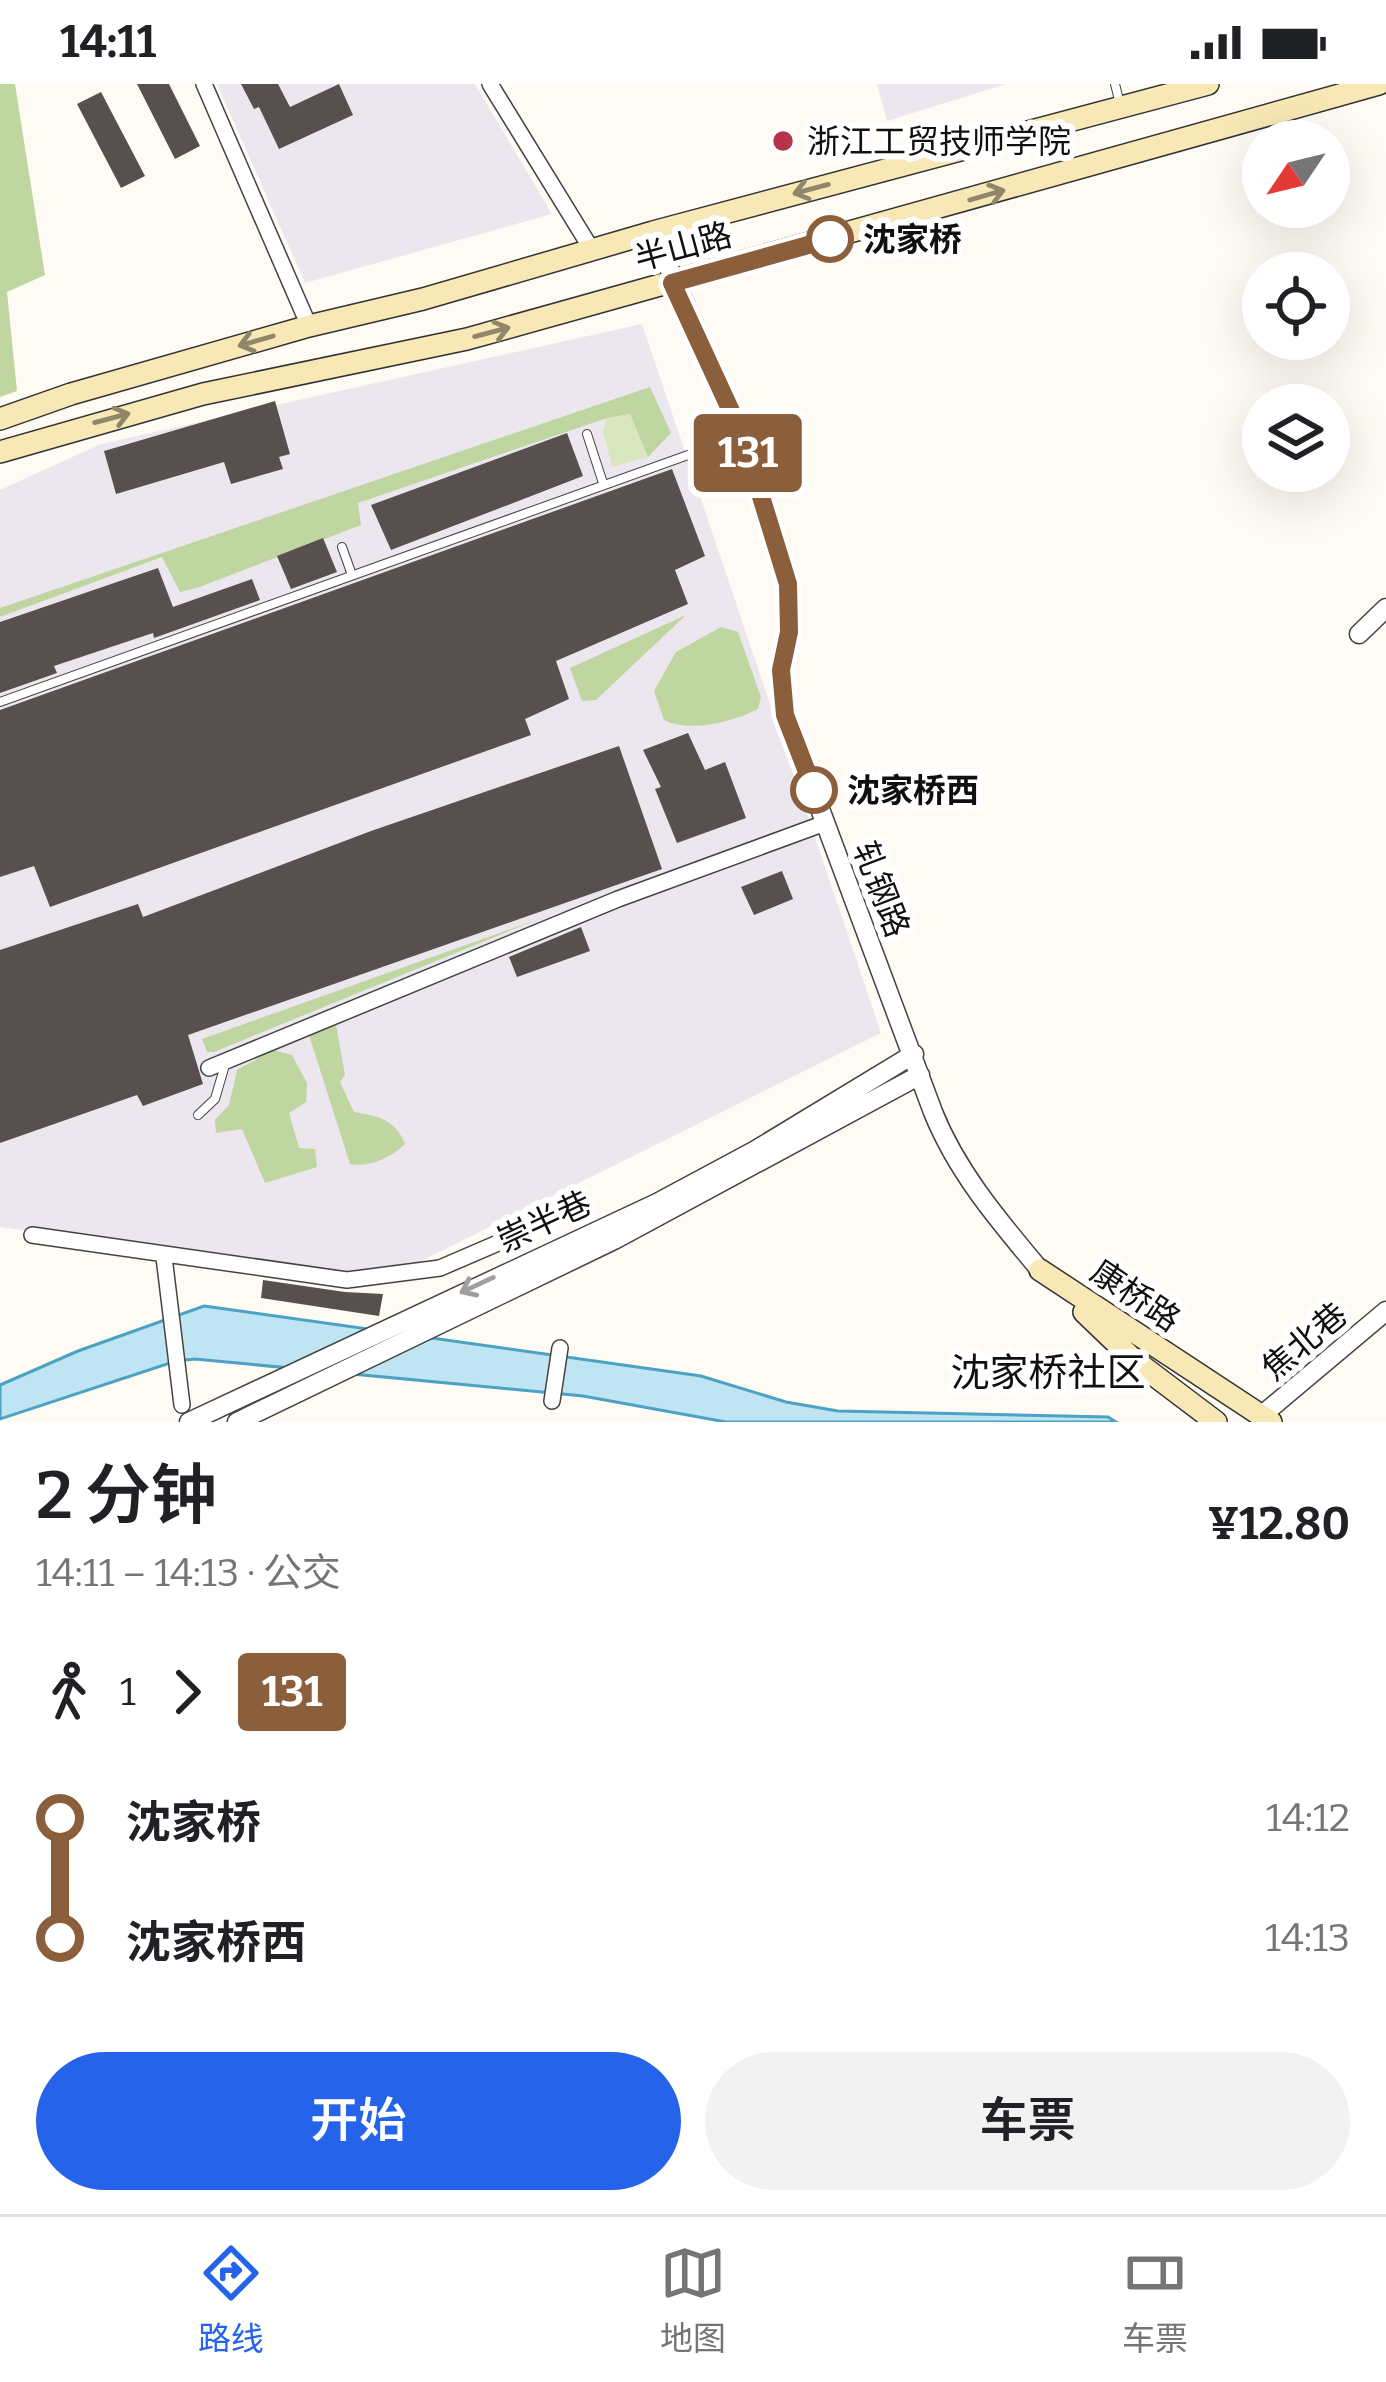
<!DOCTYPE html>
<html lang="zh">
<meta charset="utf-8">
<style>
:root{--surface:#fff;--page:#f2f2f2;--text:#202124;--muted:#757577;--line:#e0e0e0;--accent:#2563eb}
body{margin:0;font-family:Bitter,"Noto Sans SC",serif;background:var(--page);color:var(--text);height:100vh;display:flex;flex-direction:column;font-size:45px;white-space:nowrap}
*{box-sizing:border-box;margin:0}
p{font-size:39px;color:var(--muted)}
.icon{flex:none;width:66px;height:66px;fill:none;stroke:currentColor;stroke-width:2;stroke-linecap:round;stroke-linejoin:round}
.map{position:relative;height:1338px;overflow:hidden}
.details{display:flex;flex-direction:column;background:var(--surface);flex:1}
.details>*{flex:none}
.badge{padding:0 24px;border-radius:9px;font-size:42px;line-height:78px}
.needle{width:78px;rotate:235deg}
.controls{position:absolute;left:1242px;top:36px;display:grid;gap:24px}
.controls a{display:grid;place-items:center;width:108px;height:108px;border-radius:50%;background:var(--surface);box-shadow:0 12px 48px #0002;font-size:60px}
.map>.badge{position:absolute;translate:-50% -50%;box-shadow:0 0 0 6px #fff}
.legs{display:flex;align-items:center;gap:18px;height:132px;padding:0 36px;font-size:39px}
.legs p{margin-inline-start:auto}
.head{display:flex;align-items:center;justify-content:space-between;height:204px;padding:0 36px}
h1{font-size:66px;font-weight:600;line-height:90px}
.primary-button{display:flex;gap:24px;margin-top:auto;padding:24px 36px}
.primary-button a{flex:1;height:138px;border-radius:72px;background:var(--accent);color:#fff;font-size:48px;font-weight:600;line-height:138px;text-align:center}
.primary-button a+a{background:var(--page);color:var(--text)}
ul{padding:0 36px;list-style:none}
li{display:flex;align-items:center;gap:42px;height:120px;font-size:45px}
li i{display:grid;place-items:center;width:18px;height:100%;margin:0 15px;background:currentColor}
li i::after{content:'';width:30px;height:30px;margin:-15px;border:9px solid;border-radius:50%;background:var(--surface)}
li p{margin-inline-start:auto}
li:first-child i{background:linear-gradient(#0000 50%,currentColor 0)}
li:last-child i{background:linear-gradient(currentColor 50%,#0000 0)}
.status{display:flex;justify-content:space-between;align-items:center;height:84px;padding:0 60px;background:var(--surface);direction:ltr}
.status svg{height:33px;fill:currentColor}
.tabs{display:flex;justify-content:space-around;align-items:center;height:168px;border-top:3px solid var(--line);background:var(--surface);font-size:33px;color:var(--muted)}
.tabs a{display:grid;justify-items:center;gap:6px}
.tabs .on{color:var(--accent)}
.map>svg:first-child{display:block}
.industrial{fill:#ece6ee}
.green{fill:#d9e7c0}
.forest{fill:#c0d6a1}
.water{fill:#bee5f1;stroke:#4ba2c2;stroke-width:3}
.building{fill:#58504e}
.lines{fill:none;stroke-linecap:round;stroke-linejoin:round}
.service-casing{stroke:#434343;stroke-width:10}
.minor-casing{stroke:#434343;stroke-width:18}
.tertiary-casing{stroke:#434343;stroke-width:21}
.secondary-casing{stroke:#323232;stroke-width:24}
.service{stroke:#fff;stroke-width:8}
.minor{stroke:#fff;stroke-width:15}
.tertiary{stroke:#fff;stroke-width:18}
.secondary{stroke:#f8e8b6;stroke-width:21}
.oneway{stroke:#90876b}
.oneway2{stroke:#9f9f9f}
.line-1-casing{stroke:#fff;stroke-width:27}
.line-1{stroke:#8b5e3c;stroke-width:18}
.poi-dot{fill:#b5344b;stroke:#fff;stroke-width:4.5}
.stop-1-dot{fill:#fff;stroke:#8b5e3c;stroke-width:6}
.labels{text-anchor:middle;stroke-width:12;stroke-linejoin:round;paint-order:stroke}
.poi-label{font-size:33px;fill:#101010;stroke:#fff;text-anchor:start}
.stop-label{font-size:33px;font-weight:bold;fill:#101010;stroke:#fff;text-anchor:start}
.street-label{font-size:33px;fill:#101010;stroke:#fff}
.quarter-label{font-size:39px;fill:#101010;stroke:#fff}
</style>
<div class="status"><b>14:11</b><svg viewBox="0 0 49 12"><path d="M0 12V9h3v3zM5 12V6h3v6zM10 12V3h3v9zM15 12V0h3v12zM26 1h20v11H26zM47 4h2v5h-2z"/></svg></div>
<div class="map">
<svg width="1386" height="1338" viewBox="0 0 1386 1338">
<rect width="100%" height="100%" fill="#fefbf5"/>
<!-- industrial -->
<path class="industrial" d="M217,0h258l77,130 -247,69z
M877,0h129l-119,37z
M642,240l239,709 -468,232 -72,7 -341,-45v-737l101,-46z"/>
<!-- green -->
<path class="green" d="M630,330l18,43 -36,10 -9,-36 4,-13z"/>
<!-- forest -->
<path class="forest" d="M0,0h15l30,191 -38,17 10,99 -17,6z
M650,303l21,46 -23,24 -18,-43 -23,4 -249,85 3,22 -164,63 -17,4 -18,-35 -162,60v-9z
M686,531l-90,85 -14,1 -12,-33z
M721,543l17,5 23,65 -3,12c-26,13 -67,24 -94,11l-10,-29 22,-39z
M536,836l-322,132h-7l-5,-13z
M336,941l9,50 -5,7 14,30c24,4 41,7 51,32 -13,13 -36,24 -55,20l-41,-129z
M273,966l19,5 15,28 -1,19 -17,11 10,35 16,1 2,18 -52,16 -23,-54 -26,4 -1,-13 14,-15 8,-35z"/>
<!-- water -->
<path class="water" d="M204,1222l497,70 85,26 52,9 270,6 8,5h-390l-143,-26 -388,-37 -19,2 -176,58v-34l78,-34z"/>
<!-- building -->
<path class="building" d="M137,0h32l31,62 -25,13z
M241,0h37l12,23 49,-23 14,31 -74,34 -20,-42 -5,2z
M101,8l44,84 -24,12 -44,-84z
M275,317l15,53 -11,3 4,12 -52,15 -7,-22 -108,32 -12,-43z
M567,349l16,43 -192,74 -20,-45z
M672,385l33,87 -30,14 13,34 -132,57 13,38 -44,20 6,16 -481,172 -16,-41 -34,11v-167z
M323,454l14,34 -46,17 -14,-33z
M158,484l15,39 79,-28 8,21 -106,38 -1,-5 -99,33 3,7 -57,20v-71z
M688,649l17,37 20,-8 21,56 -69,25 -22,-54 6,-2 -18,-37z
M619,662l43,123 -474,166 15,49 -60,22 -6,-11 -137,48v-193l138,-46 5,13 228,-86z
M782,787l11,28 -39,16 -13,-28z
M581,843l9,24 -73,26 -8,-20z
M263,1196l82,12 38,2 -4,22 -118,-18z"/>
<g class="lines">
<!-- service casing -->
<g class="service-casing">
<path id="service" d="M1115,0l5,20
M587,350l16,49
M342,463l10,28
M0,618l741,-266
M198,1031l17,-16 10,-34"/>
</g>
<!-- minor casing -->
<g class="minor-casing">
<path id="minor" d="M204,0l105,242
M490,0l102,166
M209,984l409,-169 207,-76
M32,1151l315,45 93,-12 65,-28
M164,1173l18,148
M552,1317l8,-53"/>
</g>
<!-- tertiary casing -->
<g class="tertiary-casing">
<path id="tertiary" d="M653,148l90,203 45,149 1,48 -8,38 4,45 148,397c24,60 66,109 107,158
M1359,550l27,-26
M1261,1332l125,-105
M189,1338l468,-219 97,-52 160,-97
M237,1338l377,-182 306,-165"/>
</g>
<!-- secondary casing -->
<g class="secondary-casing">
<path id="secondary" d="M0,335l71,-25 238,-68 114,-27 230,-67 555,-148
M0,368l203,-58 264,-55 912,-255
M1040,1186l231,152
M1084,1228l50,48 82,62"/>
</g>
<!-- service -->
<use href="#service" class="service"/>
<!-- minor -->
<use href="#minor" class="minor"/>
<!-- tertiary -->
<use href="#tertiary" class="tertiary"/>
<!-- secondary -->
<use href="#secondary" class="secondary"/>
</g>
<!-- one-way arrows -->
<defs><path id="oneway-shaft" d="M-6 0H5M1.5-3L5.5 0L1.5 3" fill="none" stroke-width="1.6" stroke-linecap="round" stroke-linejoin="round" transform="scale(3)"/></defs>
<g class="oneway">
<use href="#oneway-shaft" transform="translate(811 105) rotate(165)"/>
<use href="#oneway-shaft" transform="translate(987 111) rotate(-16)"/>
<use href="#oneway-shaft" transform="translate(492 248) rotate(-15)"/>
<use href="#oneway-shaft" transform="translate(256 257) rotate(164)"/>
<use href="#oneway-shaft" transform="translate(112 334) rotate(-15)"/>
</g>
<use class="oneway2" href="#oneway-shaft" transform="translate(477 1201) rotate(155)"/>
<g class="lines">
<!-- line-1 casing -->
<g class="line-1-casing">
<path id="line-1" d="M814,706l-29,-75 -4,-45 8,-38 -1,-48 -46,-149 -70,-152 158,-44"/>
</g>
<!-- line-1 -->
<use href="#line-1" class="line-1"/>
</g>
<!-- markers -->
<circle class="poi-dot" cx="783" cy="57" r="12"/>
<g class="stop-1-dot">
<circle cx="830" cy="155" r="21"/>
<circle cx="814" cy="706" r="21"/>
</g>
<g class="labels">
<!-- poi labels -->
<g class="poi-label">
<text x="807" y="69">浙江工贸技师学院</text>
</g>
<!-- stop labels -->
<g class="stop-label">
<text x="863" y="167">沈家桥</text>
<text x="847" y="718">沈家桥西</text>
</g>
<!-- street labels -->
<g class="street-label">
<text transform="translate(683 162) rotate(-15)" y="12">半山路</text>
<text transform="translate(882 805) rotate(69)" y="12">轧钢路</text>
<text transform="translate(544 1137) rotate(-25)" y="12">崇半巷</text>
<text transform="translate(1136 1211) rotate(34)" y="12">康桥路</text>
<text transform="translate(1304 1257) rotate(-40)" y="12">焦北巷</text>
</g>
<!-- quarter labels -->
<g class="quarter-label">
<text x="1048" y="1302">沈家桥社区</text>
</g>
</g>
</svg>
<div class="controls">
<a><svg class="needle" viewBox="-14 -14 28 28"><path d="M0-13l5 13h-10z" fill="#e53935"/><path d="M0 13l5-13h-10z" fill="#757577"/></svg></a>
<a><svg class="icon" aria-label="locate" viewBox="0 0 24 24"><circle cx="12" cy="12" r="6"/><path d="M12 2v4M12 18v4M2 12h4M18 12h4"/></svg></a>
<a><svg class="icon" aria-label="layers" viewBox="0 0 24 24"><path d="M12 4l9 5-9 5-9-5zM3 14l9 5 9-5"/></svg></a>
</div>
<b class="badge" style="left:748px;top:369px;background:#8b5e3c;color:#fff">131</b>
</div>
<section class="details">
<div class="head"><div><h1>2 分钟</h1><p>14:11 – 14:13 · 公交</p></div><b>¥12.80</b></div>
<div class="legs"><svg class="icon" aria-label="walk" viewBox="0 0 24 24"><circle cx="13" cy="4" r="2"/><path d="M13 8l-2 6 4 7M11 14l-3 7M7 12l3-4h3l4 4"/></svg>1<svg class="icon" aria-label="forward" viewBox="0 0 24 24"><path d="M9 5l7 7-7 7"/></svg><b class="badge" style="background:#8b5e3c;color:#fff">131</b></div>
<ul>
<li><i style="color:#8b5e3c"></i><b>沈家桥</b><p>14:12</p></li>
<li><i style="color:#8b5e3c"></i><b>沈家桥西</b><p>14:13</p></li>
</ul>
<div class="primary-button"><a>开始</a><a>车票</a></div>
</section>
<nav class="tabs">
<a class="on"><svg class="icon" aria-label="directions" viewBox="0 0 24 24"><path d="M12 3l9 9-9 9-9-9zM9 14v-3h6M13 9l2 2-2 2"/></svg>路线</a>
<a><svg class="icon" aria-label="map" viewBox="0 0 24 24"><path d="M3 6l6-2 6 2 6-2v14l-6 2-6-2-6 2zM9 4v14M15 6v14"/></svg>地图</a>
<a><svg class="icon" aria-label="tickets" viewBox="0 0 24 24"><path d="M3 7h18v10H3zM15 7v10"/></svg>车票</a>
</nav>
